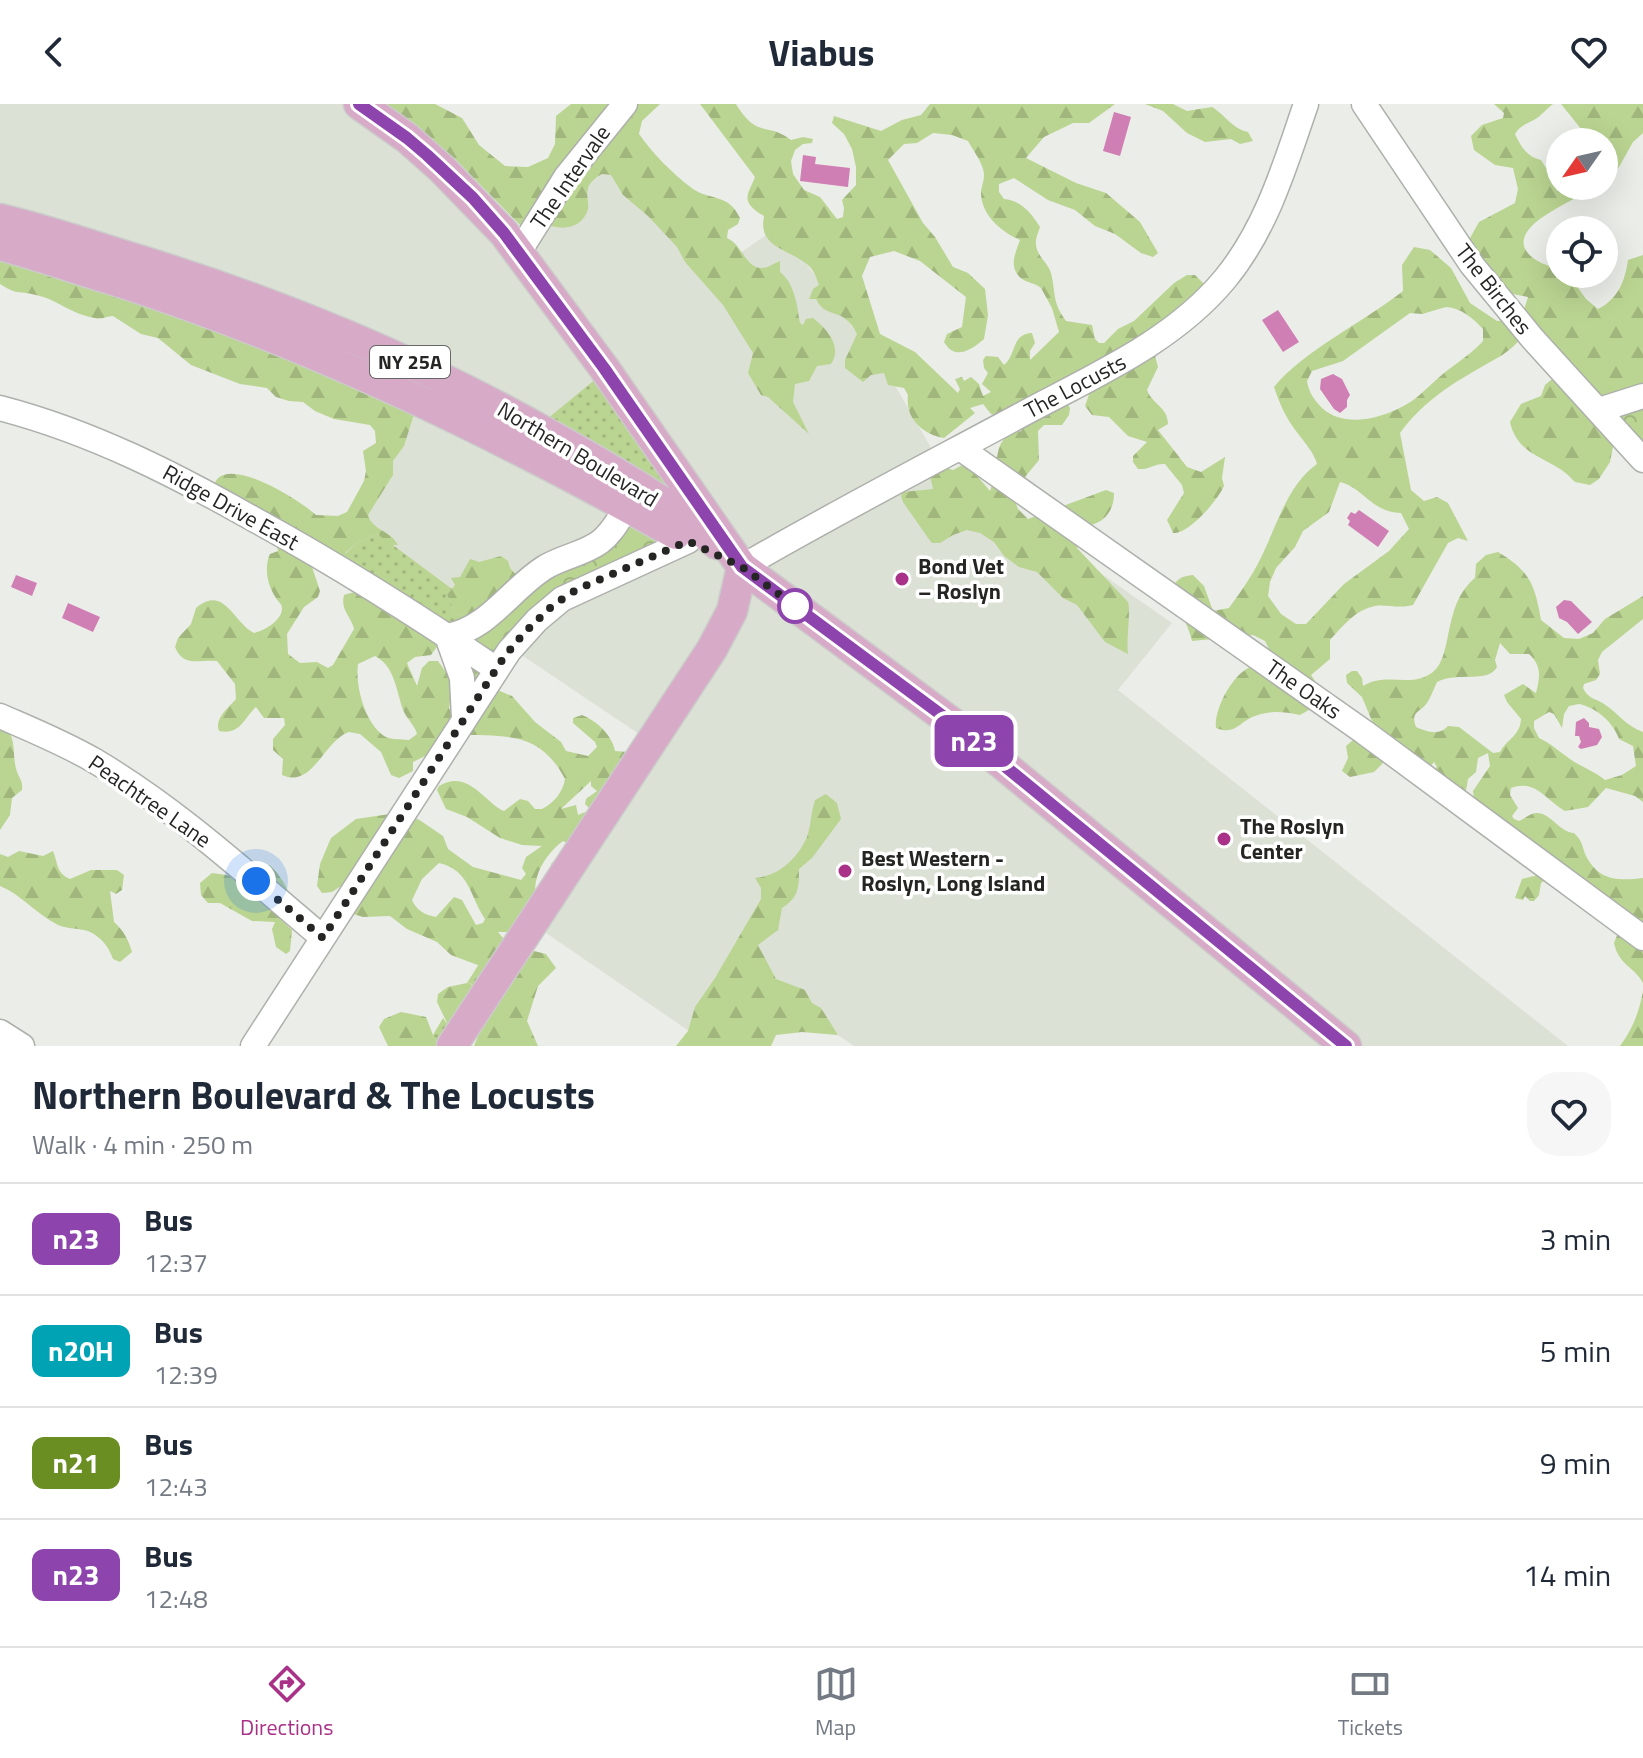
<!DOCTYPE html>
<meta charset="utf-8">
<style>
:root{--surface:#fff;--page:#f6f6f7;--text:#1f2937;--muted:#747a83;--line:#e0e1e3;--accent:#a93288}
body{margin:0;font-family:"Titillium Web",sans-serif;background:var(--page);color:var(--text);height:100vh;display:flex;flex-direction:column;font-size:30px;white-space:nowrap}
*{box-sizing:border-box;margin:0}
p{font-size:26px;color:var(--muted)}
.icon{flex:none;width:44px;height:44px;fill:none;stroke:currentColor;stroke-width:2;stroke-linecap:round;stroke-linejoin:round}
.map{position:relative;height:942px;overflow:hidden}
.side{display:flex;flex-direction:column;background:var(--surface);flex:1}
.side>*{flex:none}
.badge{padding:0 16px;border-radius:12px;font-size:28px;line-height:52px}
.needle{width:52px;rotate:236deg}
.buttons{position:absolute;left:1546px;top:24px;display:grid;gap:16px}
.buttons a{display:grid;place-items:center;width:72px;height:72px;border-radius:50%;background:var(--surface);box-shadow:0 8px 32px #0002;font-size:40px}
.you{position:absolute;width:40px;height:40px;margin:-20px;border:6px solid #fff;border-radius:50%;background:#1a73e8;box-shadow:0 0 0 12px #1a73e833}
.map>.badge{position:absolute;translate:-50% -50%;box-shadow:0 0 0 4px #fff}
.round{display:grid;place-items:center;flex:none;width:84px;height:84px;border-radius:32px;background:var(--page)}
.summary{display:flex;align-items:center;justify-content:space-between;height:136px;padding:0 32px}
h1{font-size:38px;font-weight:700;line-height:60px}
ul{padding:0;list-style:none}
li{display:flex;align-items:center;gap:24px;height:112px;padding:0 32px;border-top:2px solid var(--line)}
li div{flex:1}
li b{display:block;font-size:30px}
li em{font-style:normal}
li .badge{min-width:88px;font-weight:700;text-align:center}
header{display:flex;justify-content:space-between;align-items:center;height:104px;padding:0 32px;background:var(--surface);font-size:36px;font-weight:700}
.dock{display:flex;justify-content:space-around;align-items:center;height:112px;border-top:2px solid var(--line);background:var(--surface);font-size:22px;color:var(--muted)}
.dock a{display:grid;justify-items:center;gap:4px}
.dock .on{color:var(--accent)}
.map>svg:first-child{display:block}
.built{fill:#dce1d5}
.grass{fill:url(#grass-dots)}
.forest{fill:url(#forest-firs);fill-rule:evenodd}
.park{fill:url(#park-crowns)}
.water{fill:#d07fb4}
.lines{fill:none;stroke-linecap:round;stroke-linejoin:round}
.minor-casing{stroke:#adb0ab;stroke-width:27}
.major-casing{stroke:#cbcbca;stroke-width:33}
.minor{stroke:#fff;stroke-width:24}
.major{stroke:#d7abc8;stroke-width:30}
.line-casing{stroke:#fff;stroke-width:18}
.line{stroke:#8e44ad;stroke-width:12}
.walk{stroke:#252624;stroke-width:8;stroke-dasharray:0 14.4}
.poi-dot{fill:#a93288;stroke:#fff;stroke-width:3}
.stop-dot{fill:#fff;stroke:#8e44ad;stroke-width:4}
.labels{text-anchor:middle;stroke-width:7;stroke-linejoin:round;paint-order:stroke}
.shield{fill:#fff;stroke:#666766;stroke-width:2}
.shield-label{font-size:20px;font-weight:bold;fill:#252624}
.street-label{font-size:22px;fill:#252624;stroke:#fff}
.poi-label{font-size:22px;font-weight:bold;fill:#252624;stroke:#fff;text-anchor:start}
</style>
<header><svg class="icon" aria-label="back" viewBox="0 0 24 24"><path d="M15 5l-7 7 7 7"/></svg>Viabus<svg class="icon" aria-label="heart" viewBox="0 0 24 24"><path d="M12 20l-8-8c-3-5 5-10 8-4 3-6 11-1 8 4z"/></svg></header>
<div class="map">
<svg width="1643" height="942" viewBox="0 0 1643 942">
<defs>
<pattern id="grass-dots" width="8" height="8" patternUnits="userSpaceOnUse" patternTransform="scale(2)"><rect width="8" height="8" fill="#bad491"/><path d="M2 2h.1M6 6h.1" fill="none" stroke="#a0b67d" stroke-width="1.8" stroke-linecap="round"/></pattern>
<pattern id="forest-firs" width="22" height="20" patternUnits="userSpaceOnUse" patternTransform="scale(2)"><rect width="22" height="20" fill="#bad491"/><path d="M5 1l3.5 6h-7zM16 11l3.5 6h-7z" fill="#a0b67d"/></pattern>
<pattern id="park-crowns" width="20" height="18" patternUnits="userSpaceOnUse" patternTransform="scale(2)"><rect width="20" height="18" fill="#bad491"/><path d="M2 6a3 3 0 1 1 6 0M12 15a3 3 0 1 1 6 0" fill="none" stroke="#a0b67d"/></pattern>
</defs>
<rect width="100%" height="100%" fill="#ebede8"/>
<!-- built -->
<path class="built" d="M0,0h359l159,148 80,-118 119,135 62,-43 117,161 42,73 234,163 -54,67 450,356h-714l-121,-83 -44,68 -156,-107 118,-182 -140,-94 -46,-16 -141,-73 85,-161 -409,-152z"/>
<!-- grass -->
<path class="grass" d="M603,269l79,115 -16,11 -125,-75z
M378,430l74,55 -5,6 9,19 16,5 -15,15 -130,-80 19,-1 12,-11z
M479,860l12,6 -51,76 -7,-11 10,-17 5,7 24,-41 -5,-1z"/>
<!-- forest -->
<path class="forest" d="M374,0h61l27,14 17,27 26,21 23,1 20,-9 7,-14 1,-28 15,-12h89l-18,17 -3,13c14,20 34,40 54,55 18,12 35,4 47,29l-2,6 -10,6 -1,8c15,6 18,30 35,30 7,0 12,-5 18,-7v11c15,12 17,33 20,51l3,2 3,-6 7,-1c14,11 30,29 18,46l-14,2 -8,15 -14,3 -2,18 16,32 -41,-37 -7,-2 -13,-22 5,-20 -30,-48 -38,-43 -8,-15 -29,-31 -25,-21 -12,-20 -9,-1c-6,3 -12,8 -14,14 -2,7 1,14 0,21 -6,21 -28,22 -44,14l-10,5 -13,-2 -66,-67z
M700,0h36c22,36 31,17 55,36l12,-3 10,2 -1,4 -9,1 -8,6 -4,11 2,13 11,16 16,7 17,22 6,-2 1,-9 -2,-8 14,-15v-18l-4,-18 -8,-15 -12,-11 2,-7 47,15 21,-11 19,-5 9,-11h185l-26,19h-16l-29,14 -18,21 50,25 30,10 34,29 18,31 -5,4 -12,-4 -26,-19 -20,-8 -20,-16 -27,-10 -34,-22 -15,6v8l5,7c18,2 27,14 36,28 -2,6 -5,12 -4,18 1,11 12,18 15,28 5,21 1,29 15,48l26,4 3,14 4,4h5l14,-14 16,-8 40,-38 13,-8h8l9,9 -55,49 9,34 -11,23c5,14 21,17 21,34l-10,6 29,37 14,5 24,-15 -3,21 2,8c-6,14 -36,49 -51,47l-6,-13 17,-27 -2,-8 -17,-21c-10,-1 -16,6 -27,5l-5,-7v-6l14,-14 -19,-6 -19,-19 -17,-2 -7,-9 6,-17 -27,-10 -6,2 -1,6 13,21 -1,7 -7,10h-18l-6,6 1,29 -27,33 6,16 10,10 78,-29 8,3c0,18 -9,29 -26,33l-11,22 51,54c3,8 -2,38 0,52l-23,-12 -28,-37 -14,-7 -26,-26 -18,-5 -15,-11 -10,-14 -14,-9 -13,-3 -14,5 -13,8h-8l-4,-5 -25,-36 -2,-6 2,-4 30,-3 -3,-13 12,-9 11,3 13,-7 24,28c11,-23 -1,-57 32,-60l-8,-8 -23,-9 -8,-10 -13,4 5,5 -31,25c-22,-4 -39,-20 -36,-43l-4,-7 -16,-3 -4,-12 -13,2 -8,7 -18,-14v-8l12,-26c-14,-29 -30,-13 -41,-35h-7l4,-10 6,-4c-2,-5 -4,-12 -8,-17 -17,-19 -54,-18 -47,-52 -25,-15 -16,-21 -9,-39zM933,29l19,2 16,6c5,9 12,18 15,28 3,10 -2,16 -2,25 1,22 21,38 39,46 -5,14 -12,28 2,39 6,4 13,4 19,9l11,20 7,24 -29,28v-9l5,-8 -3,-10c-21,1 -15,21 -28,32l-6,-8 -12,-1 -3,4 1,8 4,5 -6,11 9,8 -8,4 -4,-12 -8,-7 -7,4 -2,-4 -7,2 5,10 -2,4 -43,-41 -35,-18 -18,-58 8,-19 24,-6 26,10 46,36 -4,30 -15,7 -3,8c11,19 27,8 40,-3l4,-24 -3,-26 -17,-16 -15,-6 -18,-30 -12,-14 -35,-63 16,-16 13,-1z
M1145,0h28l14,7 25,-4c13,8 21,22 36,25l5,9 -13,3 -9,-5 -26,3 -18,-9 -24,-22z
M1494,0h59c-6,4 -11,11 -16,14 -9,6 -16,6 -22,16 6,13 12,23 26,26l5,8 14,1v17h36c-17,14 -89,38 -69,66 7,10 22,14 33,17v5h8l18,25 12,10c20,-10 27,-28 30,-49l15,-5v138l-29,49 -4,20 -11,17 -9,6 -15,-3c-22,-26 -57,-23 -65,-60l11,-18 20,-8 4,-11 19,-16 -41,-34c-11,17 -28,24 -45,34 -30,17 -57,35 -78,64l11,57 13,11 13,-4 11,6 20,38 -10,-3 -10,5 -35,62c-15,4 -26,-1 -38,1 -20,4 -32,20 -45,34v19l-19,16 10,15 -7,17 -14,8c-16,-3 -30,-5 -45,1 -16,5 -19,20 -39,12 -2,-18 14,-48 29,-58 9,-7 21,-6 32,-5l-12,-24 -12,-6 -61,6c-4,-18 -15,-33 -21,-51 5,-11 11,-14 22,-15l11,11 9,25 16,-3c14,-19 27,-38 36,-59 14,-30 24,-65 52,-85 -4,-13 -10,-18 -18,-29 -12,-15 -19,-30 -25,-48 29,-36 90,-65 129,-96l-1,-26 12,-18 16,3 21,18 19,35 27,18 24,-2 7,-22 -21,-4 -38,-53 10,-18 36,-19 3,-14 -5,-21 -18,-3 -21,-15 -3,-14 11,-11 21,-7 1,-5zM1446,203c15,1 27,11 37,22v12c-12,13 -25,21 -39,32 -10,8 -18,17 -28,25 -24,18 -69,33 -94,10 -8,-8 -13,-15 -15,-27l5,-10 31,-10 67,-48 12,1zM1340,378c24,6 31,30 61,31l8,16 -20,22 -45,33 -38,40h-10l-15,-10 -13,-18 2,-14 6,-14 19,-21 8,-16 26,-19z
M1561,0h82v29l-10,9 -14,25 -15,13v-38h-17l-5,-12z
M0,142l139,42 111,39 147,62 13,8 6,11 -12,38 -11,15v14l-25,40c4,15 23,16 30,30h-8l-12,-11 -20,8 -18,15 -17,-5 -14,6 11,33 -2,6 -14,10 -17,27 1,20 12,9 17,-1 11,6 5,-3 21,-36c-3,-13 -14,-19 -10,-34 18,-7 42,-2 50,17l13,2c3,3 5,7 8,10 7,9 17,5 24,20l-8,11 -16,2 -8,6 10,23 5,-18 7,-7h9l15,21 -4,26 3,7 11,-26 25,-3 24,10 23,26 26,20 5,9 22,5 9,-9 -2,-5 -22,-19v-5l9,-3c15,6 30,20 33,36l13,1 6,7c-1,13 -13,30 -25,36l-4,-1c-1,9 -6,13 -14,16l-6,-6 1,-5 11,-8 -6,-5v-5l-30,28 15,-4 2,10 7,-3c0,23 -11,53 -29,69l-4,-5 -1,-12 13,-14 3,-7 -4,-2c-11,8 -22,22 -26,36 -7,26 8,35 -18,58l-4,-3h-17l13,16 -11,20 -9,2 -40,-15 -14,-13 -30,-13 -17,-13 -27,1 -13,-4 -5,-7 2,-24 -15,10 -10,1 -5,-7 3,-22 11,-26 25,-19 34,-5h18l13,7 22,15 5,13 25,18 48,13 5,-6 -4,-6 4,-11 16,-11 -20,-1 -22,-7 -33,-21 -21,-8 -9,-19 2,-4c29,-18 46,17 65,25l16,-12 8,2 7,8h7c12,-6 21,-17 23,-30 -25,-48 -59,-43 -107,-44l-7,3 1,10 -7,10 -6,1 -6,-7 -20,10v9l-14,7 -8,-3 -10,-23 -21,-18 -11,-2c-25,8 -36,57 -67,43l1,-16 -10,-9v-11l12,-14 -1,-7h-20l-8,-11c-13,12 -15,28 -37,24 -5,-12 9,-23 17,-32l-1,-15 -18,-23c-17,-2 -34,7 -42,-14l3,-9 13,-14 5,-16c28,-24 37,14 58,25 10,-2 28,-13 28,-24 0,-6 -4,-7 -6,-11 -9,-13 -12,-31 -6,-44l8,-3c-4,-34 -45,-41 -65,-61 4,-43 88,11 103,25l22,1 9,-4 17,-31 2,-10 -3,-20 13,-8 -1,-12 -5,-6 -36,-6 -19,-8 -12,-9 -14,-1 -13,-4 -9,-9 -27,-4 -49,-19 -33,-27 -17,-4 -28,-18c-7,0 -11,4 -18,2 -22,-3 -39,-19 -59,-23 -20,-5 -17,1 -36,-11zM375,552c21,11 21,36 29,56 4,8 11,14 13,22l-8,6c-8,-1 -19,0 -25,-4 -19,-13 -29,-50 -26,-72zM439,759c31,7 31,34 46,56l-2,4 -7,2 -14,-25 -8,-3 -18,20c-11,-2 -20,-7 -24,-17l10,-21z
M1498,448c32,19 37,33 43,68l23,18 15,1 14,-6 12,-14 38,-23v23l-41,33 -4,8 2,14 -4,6 -12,4 -1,4c5,11 12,10 21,16 14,9 22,22 39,28v70l-8,-6 -29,-8 -18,19 -23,4c-20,-11 -29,-32 -54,-23l-1,7 8,13 -6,8 2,3 5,2c5,-2 8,-5 13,-7 16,-6 27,19 42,19 9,8 8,14 12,23 13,25 32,25 57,22v105c-9,-17 -24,-17 -29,-40l4,-10 -71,-54 -6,4 -2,12 -5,6h-4l-5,-5 -2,4 -8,-2 7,-19 16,-4 1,-20 6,-4 -71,-52 -1,-8 17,-25 -2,-13 -10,5 -2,14 -8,7 -2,12 -4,3 -30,-24 5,-3 -3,-5 -5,6 -50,-13 4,8 -9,9 -24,5 -8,-6 6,-13 -2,-12 24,-20 2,-5 -10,-24 -15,-14 -1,-8 6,-4h5l5,7 1,8c24,-15 48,3 70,-14 21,-17 9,-67 42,-94l1,-14 10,-9zM1500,539l10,11h19c13,12 11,23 7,39l-13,-9 -19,11 3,7 14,17c-1,17 -13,19 -21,33l-7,1 -34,-26 -11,-1c-9,10 -21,6 -32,1 -6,-16 4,-14 11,-24 4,-6 7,-15 10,-21 20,-11 51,2 60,-15l-2,-7zM1579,600c18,4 34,18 40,35l14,7 3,20 -14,9 -17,5c-12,-10 -27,-14 -39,-24 -10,-7 -16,-13 -27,-18l-5,-10v-7l15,-9 5,2 8,14 2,-14 5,-8z
M501,452l7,5 2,7 9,10 -47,41 -16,-5 -9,-19 8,-10 -4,-7 9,-1 10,-18 9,3z
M0,620c19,10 11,31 17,48 3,8 6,9 5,18l-10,8 -2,17 -10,15z
M826,690l11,9 4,16 -29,39 -13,11c0,19 0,28 -17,39l-4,22 -20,15 18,34 29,11 7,13 9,5 17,27 -36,-3 -26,3 -5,11h-95l12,-15 7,-24 20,-29 46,-79v-11l-6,-10c24,-2 42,-19 52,-41 4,-12 4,-25 8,-37z
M19,747l24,5 10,-5c5,12 3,22 17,28l21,-9h26l7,5 -2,15 -6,4 -6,-3 4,31c10,9 14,17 18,30l-12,10 -7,-3c-4,-11 -9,-18 -19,-25 -11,-7 -25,-4 -36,-9 -22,-11 -36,-30 -58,-39v-32l8,3z
M270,761c14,15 31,38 10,54l12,11 -2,21 -4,3 -10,-7 -4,-18 3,-7 -23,-1 -32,-18h-12l-7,-8 -1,-12 12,-10 21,3 25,-10z
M534,847l12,3 10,14 -18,18 -11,35 11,25h-64l9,-22 42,-71z
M467,879l4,1 3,6 -26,35 -11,-23 1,-8 10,-7z
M1643,887v55h-23c13,-18 19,-33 23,-55z
M401,908l25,5 7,18 7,11h-52l-9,-19 5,-8z"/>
<!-- park -->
<path class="park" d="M1643,292v64l-33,-37z
M627,403l61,34 -111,49 -112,128 -8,-84z"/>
<!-- water -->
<path class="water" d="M1114,8l17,5 -11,39 -17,-5z
M803,51l13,2 -1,7 35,4 -2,19 -48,-6z
M1278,206l21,32 -16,10 -21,-32z
M1333,270l9,5 8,16 -3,5v7l-7,6 -6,-4 -14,-20 1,-10z
M1359,406l30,21 -11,16 -30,-22 2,-4 -3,-3 4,-6 4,2z
M16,471l21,8 -5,13 -21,-9z
M1564,496l7,1 21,21 -14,12 -11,-12 -8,-4 -3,-11z
M68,499l32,14 -7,15 -31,-14z
M1584,614l5,5v4l10,2 3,8 -5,8 -16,4 -3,-2 3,-5 -2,-6h-4l1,-14z"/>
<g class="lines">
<!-- minor casing -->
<g class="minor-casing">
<path id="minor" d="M1364,0l108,161 60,73 111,122
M519,148l47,-75 59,-73
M0,304c92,24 174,66 257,113 82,45 161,95 239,148
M1599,306l44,-14
M960,344l404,284 279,206
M742,463c91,-53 184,-101 277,-151 72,-39 153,-73 206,-137 42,-51 60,-114 81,-175
M447,532c40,-6 64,-47 97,-68 17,-11 40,-14 56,-26 12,-9 19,-23 27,-35
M447,532l15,42 2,40
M0,612c32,14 64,27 95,45 83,49 154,115 228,177
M0,928l22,14
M253,942l256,-395 28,-31 25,-21 126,-58"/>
</g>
<!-- major casing -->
<g class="major-casing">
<path id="major" d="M359,0l48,34 35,31 62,64 100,135 138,199 209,155 395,324
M0,115c41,10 82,23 122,36 149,45 292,103 428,180 57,32 118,66 167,109
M0,141c37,10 74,23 111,34 198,63 383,153 565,255
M452,942l260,-397 20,-38 10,-44"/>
</g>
<!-- minor -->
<use href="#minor" class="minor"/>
<!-- major -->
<use href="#major" class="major"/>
</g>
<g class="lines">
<!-- line casing -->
<g class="line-casing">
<path id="line" d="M359,0l48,34 20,17 46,43 31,35 100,135 138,199 209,155 395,324"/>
</g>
<!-- line -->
<use href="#line" class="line"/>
<!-- walk -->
<path class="walk" d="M256,777l67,57 181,-281 20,-24 28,-27 24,-16 112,-49 54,26 53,39"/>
</g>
<!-- markers -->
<g class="poi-dot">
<circle cx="902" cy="475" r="8"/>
<circle cx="1224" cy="735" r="8"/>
<circle cx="845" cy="767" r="8"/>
</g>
<circle class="stop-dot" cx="795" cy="502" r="16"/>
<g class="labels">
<!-- shield labels -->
<rect class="shield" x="370" y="242" width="80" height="32" rx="6"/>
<g class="shield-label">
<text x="410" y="265">NY 25A</text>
</g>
<!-- street labels -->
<g class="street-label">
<text transform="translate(570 73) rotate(-55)" y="8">The Intervale</text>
<text transform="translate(1494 185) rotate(52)" y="8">The Birches</text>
<text transform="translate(1075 282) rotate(-28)" y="8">The Locusts</text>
<text transform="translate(578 350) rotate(31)" y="8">Northern Boulevard</text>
<text transform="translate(231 403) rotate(29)" y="8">Ridge Drive East</text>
<text transform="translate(1304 585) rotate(35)" y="8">The Oaks</text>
<text transform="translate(150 697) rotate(35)" y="8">Peachtree Lane</text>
</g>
<!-- poi labels -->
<g class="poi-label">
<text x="918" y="470">Bond Vet<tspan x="918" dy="25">– Roslyn</tspan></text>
<text x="1240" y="730">The Roslyn<tspan x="1240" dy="25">Center</tspan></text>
<text x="861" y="762">Best Western -<tspan x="861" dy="25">Roslyn, Long Island</tspan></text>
</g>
</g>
</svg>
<div class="buttons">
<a><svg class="needle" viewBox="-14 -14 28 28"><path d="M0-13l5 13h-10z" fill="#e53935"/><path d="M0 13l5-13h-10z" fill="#747a83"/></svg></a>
<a><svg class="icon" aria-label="locate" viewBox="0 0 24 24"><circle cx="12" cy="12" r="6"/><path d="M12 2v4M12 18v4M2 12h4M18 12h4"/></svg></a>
</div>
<div class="you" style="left:256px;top:777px"></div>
<b class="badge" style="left:974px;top:637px;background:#8e44ad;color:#fff">n23</b>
</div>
<section class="side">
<div class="summary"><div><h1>Northern Boulevard &amp; The Locusts</h1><p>Walk · 4 min · 250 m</p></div><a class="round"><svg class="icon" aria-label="heart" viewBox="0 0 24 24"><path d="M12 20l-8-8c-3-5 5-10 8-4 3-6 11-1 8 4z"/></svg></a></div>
<ul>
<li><span class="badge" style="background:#8e44ad;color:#fff">n23</span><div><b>Bus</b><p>12:37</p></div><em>3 min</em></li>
<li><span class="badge" style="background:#00a3b4;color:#fff">n20H</span><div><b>Bus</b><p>12:39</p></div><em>5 min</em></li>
<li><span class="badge" style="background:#6b8e23;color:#fff">n21</span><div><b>Bus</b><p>12:43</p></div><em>9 min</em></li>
<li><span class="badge" style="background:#8e44ad;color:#fff">n23</span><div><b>Bus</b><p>12:48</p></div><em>14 min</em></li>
</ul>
</section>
<nav class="dock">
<a class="on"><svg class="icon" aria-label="directions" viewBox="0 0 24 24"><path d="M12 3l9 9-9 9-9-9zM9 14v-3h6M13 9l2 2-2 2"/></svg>Directions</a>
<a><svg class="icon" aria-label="map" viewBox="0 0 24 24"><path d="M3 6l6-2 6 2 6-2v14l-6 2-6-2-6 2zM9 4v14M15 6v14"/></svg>Map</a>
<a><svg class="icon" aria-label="tickets" viewBox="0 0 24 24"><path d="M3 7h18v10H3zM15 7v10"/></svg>Tickets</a>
</nav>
